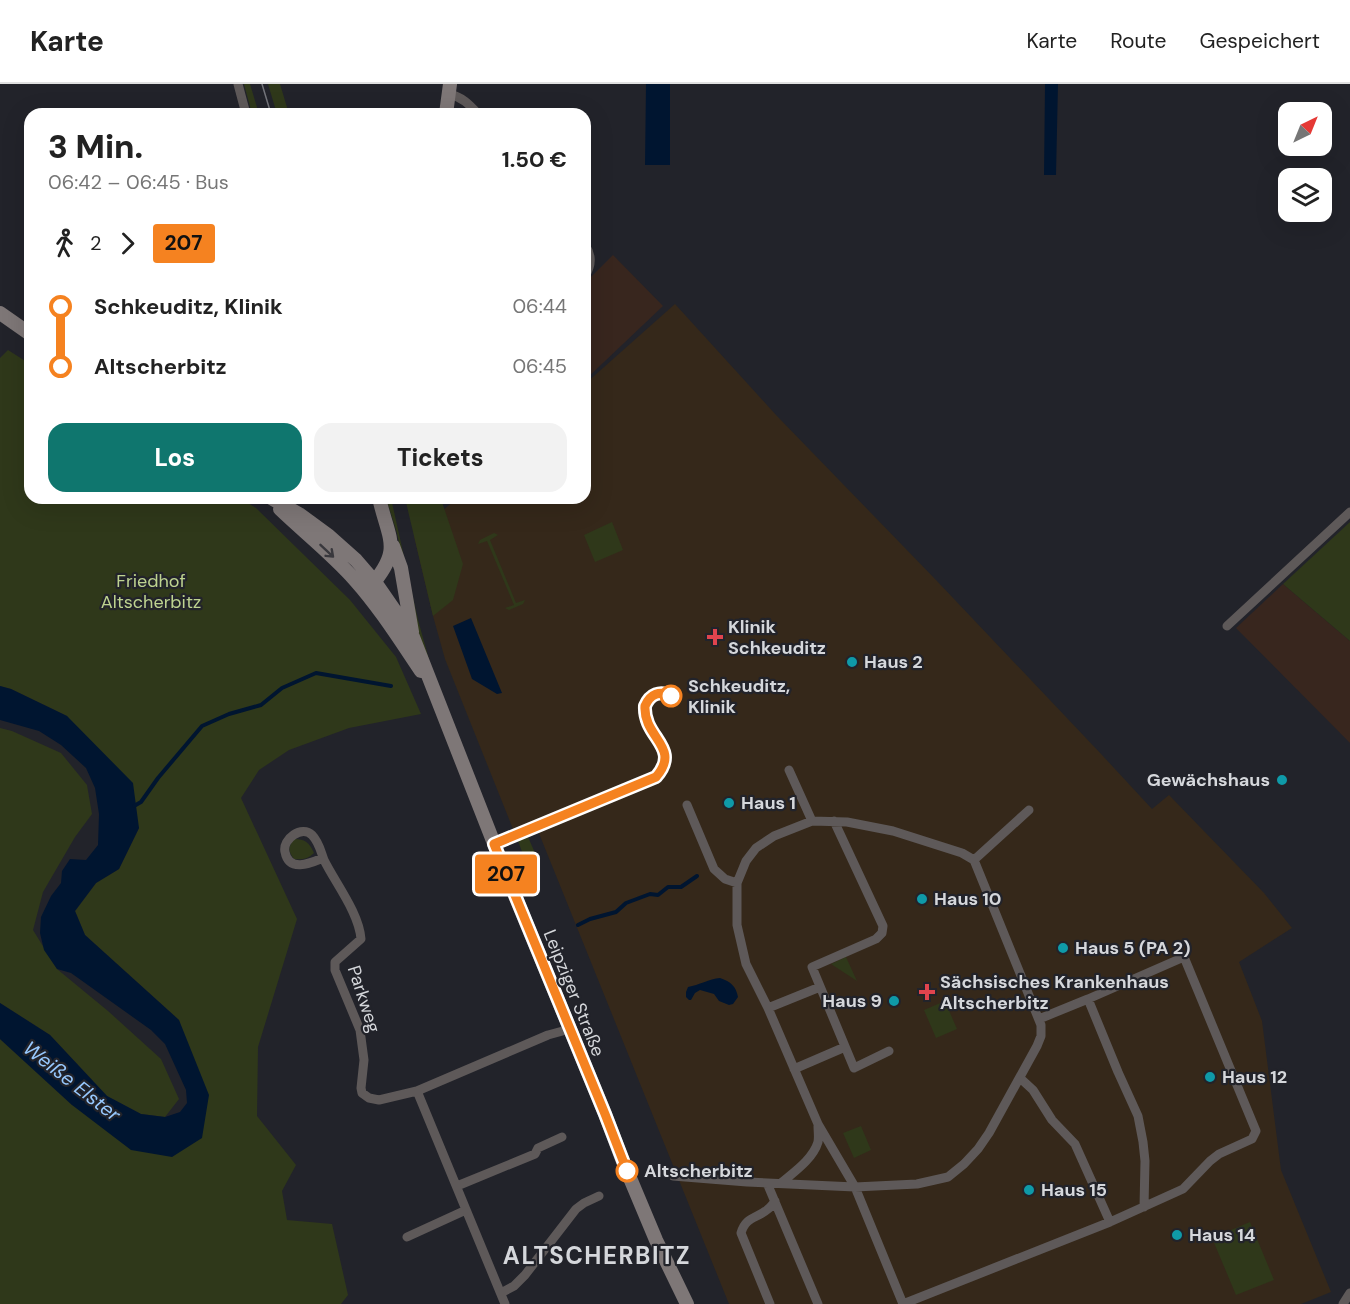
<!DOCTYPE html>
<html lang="de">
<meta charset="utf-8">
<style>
:root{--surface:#fff;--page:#f2f2f2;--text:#222;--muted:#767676;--line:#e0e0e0;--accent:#0f766e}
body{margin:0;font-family:"DM Sans",sans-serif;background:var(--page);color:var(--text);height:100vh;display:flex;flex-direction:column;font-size:22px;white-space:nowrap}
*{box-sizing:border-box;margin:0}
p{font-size:20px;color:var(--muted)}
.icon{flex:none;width:33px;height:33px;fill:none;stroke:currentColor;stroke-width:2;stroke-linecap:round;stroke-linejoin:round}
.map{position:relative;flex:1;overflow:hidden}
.panel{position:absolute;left:24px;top:24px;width:567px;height:396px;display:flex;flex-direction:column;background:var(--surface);border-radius:18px;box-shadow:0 6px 24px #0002}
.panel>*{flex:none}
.badge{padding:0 12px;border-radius:4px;font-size:21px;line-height:39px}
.needle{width:39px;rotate:43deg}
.fabs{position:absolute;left:1278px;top:18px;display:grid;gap:12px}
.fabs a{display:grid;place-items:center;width:54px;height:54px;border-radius:12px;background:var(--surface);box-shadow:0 6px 24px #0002;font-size:30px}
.map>.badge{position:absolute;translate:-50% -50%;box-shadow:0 0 0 3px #fff}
.legs{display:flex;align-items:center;gap:9px;height:66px;padding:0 24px;font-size:20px}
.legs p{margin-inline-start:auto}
.headline{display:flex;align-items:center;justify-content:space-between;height:102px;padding:0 24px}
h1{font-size:33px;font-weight:800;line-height:45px}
.primary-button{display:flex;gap:12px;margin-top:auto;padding:12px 24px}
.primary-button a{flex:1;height:69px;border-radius:18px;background:var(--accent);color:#fff;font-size:24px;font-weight:800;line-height:69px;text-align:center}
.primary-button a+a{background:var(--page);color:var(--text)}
ul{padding:0 24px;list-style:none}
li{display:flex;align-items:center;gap:21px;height:60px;font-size:22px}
li i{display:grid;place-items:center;width:9px;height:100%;margin:0 8px;background:currentColor}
li i::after{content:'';width:15px;height:15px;margin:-8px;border:4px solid;border-radius:50%;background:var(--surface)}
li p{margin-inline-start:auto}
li:first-child i{background:linear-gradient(#0000 50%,currentColor 0)}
li:last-child i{background:linear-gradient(currentColor 50%,#0000 0)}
header{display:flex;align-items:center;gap:36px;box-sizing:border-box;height:84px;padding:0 30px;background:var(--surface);border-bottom:2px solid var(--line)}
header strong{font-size:28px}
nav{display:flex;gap:33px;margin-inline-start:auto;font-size:21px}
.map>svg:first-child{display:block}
.industrial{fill:#38261e}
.medical{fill:#35281a}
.green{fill:#2f381a}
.water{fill:#001530}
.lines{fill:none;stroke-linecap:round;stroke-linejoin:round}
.stream{stroke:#001530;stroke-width:4}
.street{stroke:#5e5959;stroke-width:9}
.secondary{stroke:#7e7777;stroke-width:14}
.tram{stroke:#73747a;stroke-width:1.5}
.oneway{stroke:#39383d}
.line-1-casing{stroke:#fff;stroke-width:14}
.line-1{stroke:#f58220;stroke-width:9}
.health-dot{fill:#e0444e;stroke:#22232a;stroke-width:2}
.culture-dot{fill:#0f9aa8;stroke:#22232a;stroke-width:2}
.stop-1-dot{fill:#fff;stroke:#f58220;stroke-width:3}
.labels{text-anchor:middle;stroke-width:4.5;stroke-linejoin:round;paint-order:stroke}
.park-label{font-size:18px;fill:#bed390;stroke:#22232a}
.poi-label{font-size:18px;font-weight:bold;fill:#d5d7db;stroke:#22232a;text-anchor:start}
.stop-label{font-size:18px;font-weight:bold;fill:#d5d7db;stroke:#22232a;text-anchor:start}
.street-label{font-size:18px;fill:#d5d7db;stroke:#22232a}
.water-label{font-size:20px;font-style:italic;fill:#97c8fe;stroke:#22232a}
.district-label{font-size:24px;font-weight:bold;letter-spacing:1.5px;fill:#d5d7db;stroke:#22232a}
</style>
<header>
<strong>Karte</strong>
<nav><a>Karte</a><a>Route</a><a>Gespeichert</a></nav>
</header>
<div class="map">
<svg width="1350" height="1220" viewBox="0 0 1350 1220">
<rect width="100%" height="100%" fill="#22232a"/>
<!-- industrial -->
<path class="industrial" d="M613,171l50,51 -78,74v-97z
M1283,500l67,57v102l-114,-115z"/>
<!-- medical -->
<path class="medical" d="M675,220l101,111 160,165 166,175 50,54 17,-14 95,98 28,35 -53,34 23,59 19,149 50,122 -30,12h-572l-195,-483 -21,8 -68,-170 -12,-43 -19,-80 43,-38h128v-114z"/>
<!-- green -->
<path class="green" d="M244,0h6l9,30h-7z
M268,0h12l9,30h-12z
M8,266l22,14v134h210l16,10 94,92 46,57 25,57 -72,14 -60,22 -30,20 -18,28 56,121 -39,128 -1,69 39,49 -14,26 5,29 45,4 16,71 -7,9h-341v-265l72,66 130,33 -23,-118 -94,-85 -10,-24 21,-28 23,-14 20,-41 -72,-112 -56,-27 -11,-3v-328z
M386,414h5l27,122 12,43 -10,-21 -23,-109z
M405,414h39l-2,4 21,62 -10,36 -20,16z
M612,438l11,28 -28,12 -11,-27z
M1350,438v119l-67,-57z
M494,449l4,2 -8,5 26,63 9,-3 -2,4 -14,6 -4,-2 9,-3 -27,-64 -9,3 2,-4z
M0,644l12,3 49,22 26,32 5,29 -17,23 -32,55 -10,38 24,39 51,42 53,48 18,40 -14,18 -24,-3 -34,-18 -57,-61 -50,-32z
M528,753l7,16 -11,4 -6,-16z
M294,755c11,0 15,3 20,14 -6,6 -12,7 -20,6 -6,-8 -6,-12 0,-20z
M846,873l11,24 -26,-17z
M945,917l12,28 -21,9 -12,-28z
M861,1042l10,24 -17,8 -11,-25z
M1250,1138l24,58 -38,15 -24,-57z"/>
<!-- water -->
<path class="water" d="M646,0h24v81h-25z
M1045,0h13l-2,91h-12z
M471,534l31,75 -5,1 -25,-15 -19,-53z
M0,602l11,3 56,27 66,67 6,45 -20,41 -23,14 -21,28 10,24 94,85 30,75 -7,43 -30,19 -41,-7 -59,-45 -72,-66v-36l50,32 57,61 34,18 24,3 15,-5 7,-9 -1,-13 -21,-46 -14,-14 -80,-57 -14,-4 -13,-19 -4,-17 1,-16 10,-21 10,-13 1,-12 8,-12 16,1 12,-15 1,-31 -4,-26 -9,-20 -25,-23 -22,-14 -39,-11z
M720,894c11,4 16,8 18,19l-5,7 -4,1 -10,-4 -5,-7 -14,-4 -5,3 -4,7h-2l-3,-3v-5l2,-5c11,-2 21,-8 32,-9z"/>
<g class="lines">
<!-- stream -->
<path class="stream" d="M134,722l7,-4 17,-24 44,-52 27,-12 32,-9 21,-17 34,-15 75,13
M578,841l12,-6 26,-7 10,-9 24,-9 8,1 10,-8h13l16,-11"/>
<!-- street -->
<path class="street" d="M238,0l8,30
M449,10c13,3 20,10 29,20
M585,161c7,10 7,20 0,31
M1227,542l123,-114
M789,686l23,51
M687,721l27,64 11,10 12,4
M834,737l49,105 -1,7 -6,6 -64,28 42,101 35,-17
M323,774c-12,5 -34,15 -38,-6 -3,-13 17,-27 27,-17 7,7 9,17 12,25 12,24 35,53 37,79l-26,23v8l25,60 4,30 -3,28 1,5 7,5 10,2 38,-9 131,-56 22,-6
M974,776l55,-50
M1088,915l30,73 20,44 5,26 2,19 -1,46
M768,924l52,-21
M794,985l51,-22
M1020,994l13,12 19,30 23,24 35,78
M417,1007l88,213
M673,1092l74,6 108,5 62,-3 31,-7 16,-13 14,-15 11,-16 48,-87 4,-10v-11l-67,-165 -12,-7 -69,-22 -46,-9 -35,-1 -38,15 -18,12 -10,13 -9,22v42l9,39 22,44 50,116 37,63 48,117
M767,1099l51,121
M781,1099c13,-11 32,-24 37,-41 1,-5 0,-11 0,-16
M457,1102l78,-32 3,-6 24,-11
M407,1153l59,-27
M501,1209l13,-7 11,-11 51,-66 8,-6 15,-7
M770,1220l-29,-71c5,-17 16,-14 27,-24 3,-2 5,-5 7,-8
M903,1220l207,-82 73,-33 27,-28 9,-7 33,-15 4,-8 -72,-174 -96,42 -49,20
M1343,1220l7,-11"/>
<!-- secondary -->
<path class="secondary" d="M446,30l4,-30
M0,229l30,21
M271,414l28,16 30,22 27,24 19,22 38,55 91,232 101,245 17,45 34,81 31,64
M280,425c25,24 52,45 75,71 25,28 45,60 66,91
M393,462l8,22 11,64
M370,503c33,-38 19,-46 9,-89"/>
<!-- tram -->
<path class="tram" d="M262,0l9,30"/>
</g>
<!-- one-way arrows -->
<defs><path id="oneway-shaft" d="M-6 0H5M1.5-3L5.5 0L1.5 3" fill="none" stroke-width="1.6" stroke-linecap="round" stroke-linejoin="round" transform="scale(1.5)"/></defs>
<use class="oneway" href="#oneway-shaft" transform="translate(327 467) rotate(43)"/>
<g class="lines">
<!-- line-1 casing -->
<g class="line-1-casing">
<path id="line-1" d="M627,1087l-22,-57 -111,-270 162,-67c26,-30 -13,-39 -11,-71 5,-12 15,-16 26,-10"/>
</g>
<!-- line-1 -->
<use href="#line-1" class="line-1"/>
</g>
<!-- markers -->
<g class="health-dot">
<path d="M712 544h6v6h6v6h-6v6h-6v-6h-6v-6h6z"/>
<path d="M924 899h6v6h6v6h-6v6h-6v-6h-6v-6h6z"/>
</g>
<g class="culture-dot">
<circle cx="852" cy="578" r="6"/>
<circle cx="1282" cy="696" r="6"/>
<circle cx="729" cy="719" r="6"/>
<circle cx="922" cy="815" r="6"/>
<circle cx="1063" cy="864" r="6"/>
<circle cx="894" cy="917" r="6"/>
<circle cx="1210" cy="993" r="6"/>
<circle cx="1029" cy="1106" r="6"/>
<circle cx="1177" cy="1151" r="6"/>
</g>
<g class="stop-1-dot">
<circle cx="671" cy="612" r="10"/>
<circle cx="627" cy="1087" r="10"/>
</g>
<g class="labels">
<!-- park labels -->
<g class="park-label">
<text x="151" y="503">Friedhof<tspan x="151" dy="21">Altscherbitz</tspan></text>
</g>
<!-- poi labels -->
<g class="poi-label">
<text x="728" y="549">Klinik<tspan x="728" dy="21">Schkeuditz</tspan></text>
<text x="864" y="584">Haus 2</text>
<text x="1270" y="702" text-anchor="end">Gewächshaus</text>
<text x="741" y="725">Haus 1</text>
<text x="934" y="821">Haus 10</text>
<text x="1075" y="870">Haus 5 (PA 2)</text>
<text x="940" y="904">Sächsisches Krankenhaus<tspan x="940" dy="21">Altscherbitz</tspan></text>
<text x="882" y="923" text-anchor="end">Haus 9</text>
<text x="1222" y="999">Haus 12</text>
<text x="1041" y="1112">Haus 15</text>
<text x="1189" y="1157">Haus 14</text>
</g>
<!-- stop labels -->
<g class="stop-label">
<text x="688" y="608">Schkeuditz,<tspan x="688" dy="21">Klinik</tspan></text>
<text x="644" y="1093">Altscherbitz</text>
</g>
<!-- street labels -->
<g class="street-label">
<text transform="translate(574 909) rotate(68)" y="6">Leipziger Straße</text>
<text transform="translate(364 915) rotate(72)" y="6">Parkweg</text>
</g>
<!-- water labels -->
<g class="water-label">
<text transform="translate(72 997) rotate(38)" y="7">Weiße Elster</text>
</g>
<!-- district labels -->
<g class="district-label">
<text x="597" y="1180">ALTSCHERBITZ</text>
</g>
</g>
</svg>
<div class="fabs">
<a><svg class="needle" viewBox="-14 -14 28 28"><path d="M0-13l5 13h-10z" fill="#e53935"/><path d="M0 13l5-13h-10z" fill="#767676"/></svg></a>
<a><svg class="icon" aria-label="layers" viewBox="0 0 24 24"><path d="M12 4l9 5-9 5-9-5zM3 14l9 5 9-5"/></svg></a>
</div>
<b class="badge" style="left:506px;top:790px;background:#f58220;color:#111">207</b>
<section class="panel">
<div class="headline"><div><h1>3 Min.</h1><p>06:42 – 06:45 · Bus</p></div><b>1.50 €</b></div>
<div class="legs"><svg class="icon" aria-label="walk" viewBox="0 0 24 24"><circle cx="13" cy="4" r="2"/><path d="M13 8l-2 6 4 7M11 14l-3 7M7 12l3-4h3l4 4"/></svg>2<svg class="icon" aria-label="forward" viewBox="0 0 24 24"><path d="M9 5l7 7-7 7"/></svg><b class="badge" style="background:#f58220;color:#111">207</b></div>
<ul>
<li><i style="color:#f58220"></i><b>Schkeuditz, Klinik</b><p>06:44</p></li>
<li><i style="color:#f58220"></i><b>Altscherbitz</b><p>06:45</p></li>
</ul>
<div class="primary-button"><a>Los</a><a>Tickets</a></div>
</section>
</div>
